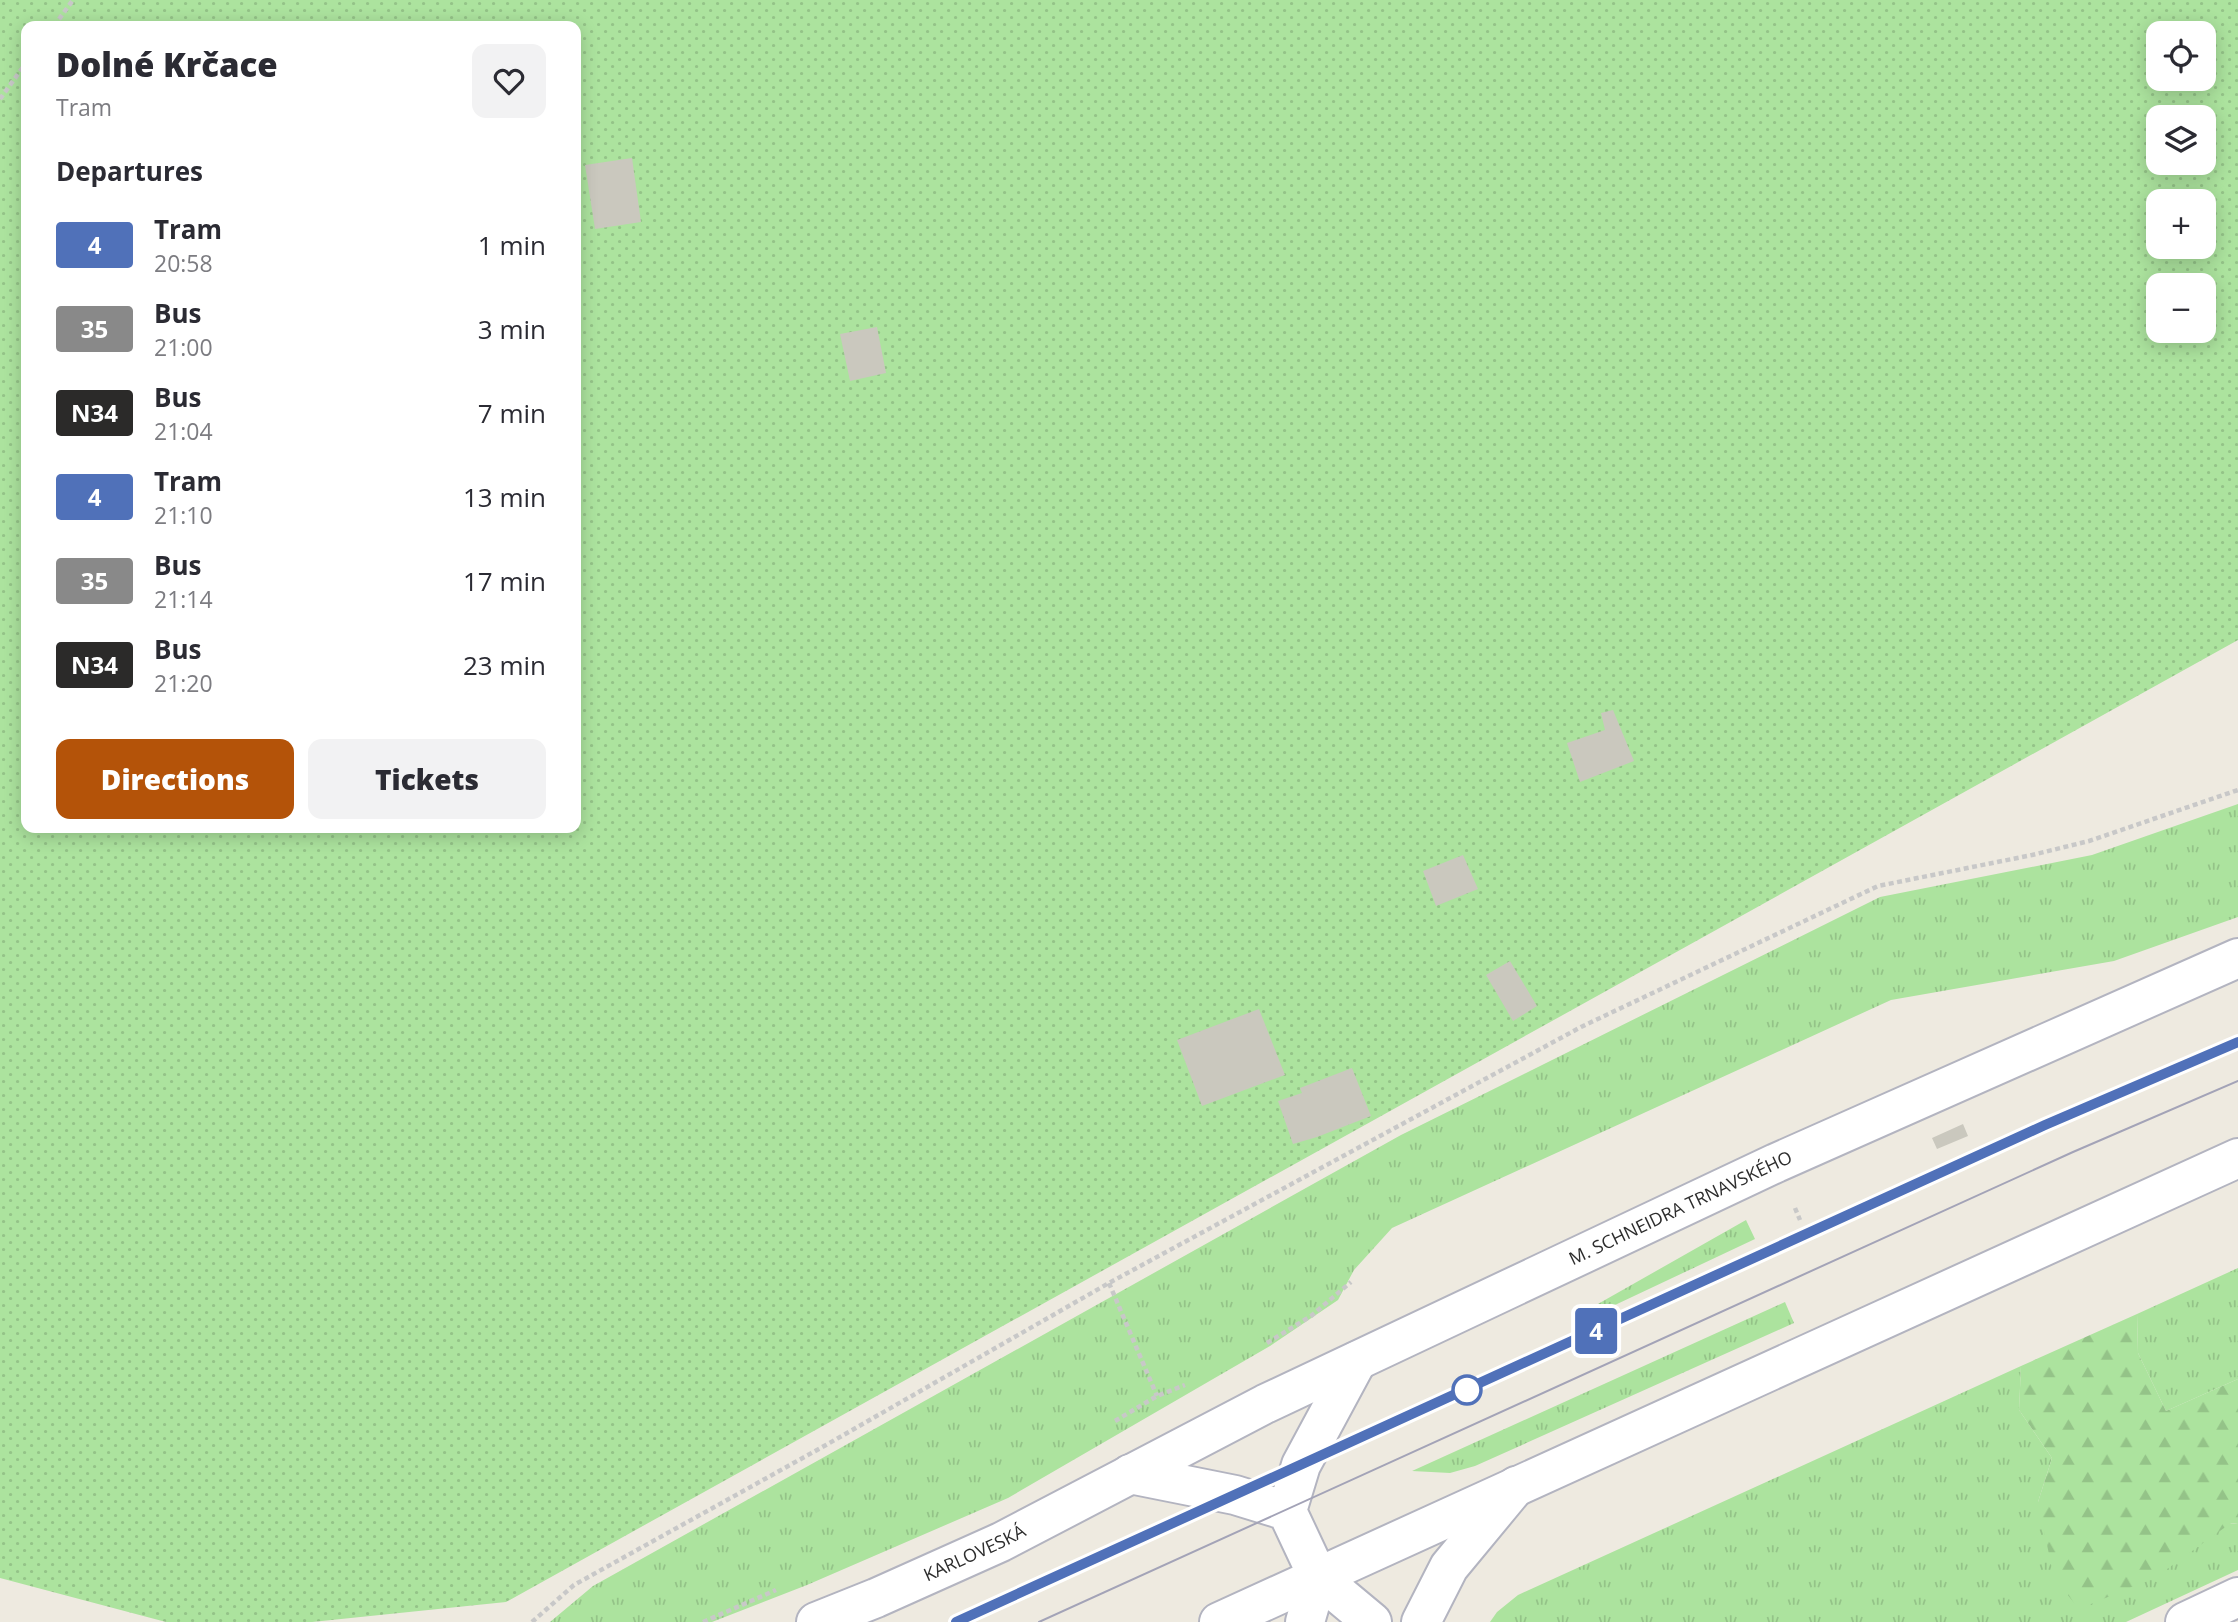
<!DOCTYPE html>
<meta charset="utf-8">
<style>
:root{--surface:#fff;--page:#f2f2f3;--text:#2b2b33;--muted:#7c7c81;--accent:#b45309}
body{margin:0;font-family:"Open Sans",sans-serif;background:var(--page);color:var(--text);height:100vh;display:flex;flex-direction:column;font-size:26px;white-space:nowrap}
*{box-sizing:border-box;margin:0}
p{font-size:23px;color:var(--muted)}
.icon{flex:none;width:38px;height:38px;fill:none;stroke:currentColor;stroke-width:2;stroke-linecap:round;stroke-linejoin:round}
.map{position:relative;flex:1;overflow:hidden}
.drawer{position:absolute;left:21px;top:21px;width:560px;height:812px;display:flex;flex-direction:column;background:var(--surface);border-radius:14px;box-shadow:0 4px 18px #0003}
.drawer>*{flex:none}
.badge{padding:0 14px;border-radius:5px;font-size:24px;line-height:46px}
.fabs{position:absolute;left:2146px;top:21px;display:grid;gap:14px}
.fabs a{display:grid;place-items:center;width:70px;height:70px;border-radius:14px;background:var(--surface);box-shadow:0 4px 18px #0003;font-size:35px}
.map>.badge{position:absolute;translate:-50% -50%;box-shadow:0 0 0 4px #fff}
h2{padding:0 35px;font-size:26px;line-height:63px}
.round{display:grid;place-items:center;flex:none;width:74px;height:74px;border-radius:14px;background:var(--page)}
.overview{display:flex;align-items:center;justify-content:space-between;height:119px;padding:0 35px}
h1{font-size:33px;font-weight:800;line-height:52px}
.primary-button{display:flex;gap:14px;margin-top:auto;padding:14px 35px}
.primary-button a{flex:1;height:80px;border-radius:14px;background:var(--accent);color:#fff;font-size:28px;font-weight:800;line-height:80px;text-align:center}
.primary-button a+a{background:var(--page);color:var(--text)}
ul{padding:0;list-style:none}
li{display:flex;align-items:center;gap:21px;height:84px;padding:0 35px}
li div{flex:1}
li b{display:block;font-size:26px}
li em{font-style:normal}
li .badge{min-width:77px;font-weight:700;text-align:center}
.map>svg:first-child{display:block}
.grass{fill:url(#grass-tufts)}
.forest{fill:url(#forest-firs)}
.garden{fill:url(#garden-dots);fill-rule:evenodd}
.building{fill:#cac8be}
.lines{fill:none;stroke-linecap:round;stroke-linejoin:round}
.minor-casing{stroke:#b3b4c0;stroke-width:42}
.secondary-casing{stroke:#b3b4c0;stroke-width:42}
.path{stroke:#c8c8c8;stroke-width:4.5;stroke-dasharray:5 3.5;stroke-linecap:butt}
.minor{stroke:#fff;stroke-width:38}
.secondary{stroke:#fff;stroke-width:38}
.tram{stroke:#a3a3b7;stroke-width:2}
.line-casing{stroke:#fff;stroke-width:16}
.line{stroke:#5071b9;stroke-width:10}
.stop-dot{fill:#fff;stroke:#5071b9;stroke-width:3.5}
.labels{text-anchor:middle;stroke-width:5;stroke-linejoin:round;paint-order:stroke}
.street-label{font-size:18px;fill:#2d2d2d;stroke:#fff}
</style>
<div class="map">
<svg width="2238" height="1622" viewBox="0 0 2238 1622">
<defs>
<pattern id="grass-tufts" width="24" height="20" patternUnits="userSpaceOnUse" patternTransform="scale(1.75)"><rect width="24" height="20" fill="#ace39e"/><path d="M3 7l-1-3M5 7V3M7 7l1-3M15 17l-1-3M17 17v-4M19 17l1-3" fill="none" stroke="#94c388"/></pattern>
<pattern id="forest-firs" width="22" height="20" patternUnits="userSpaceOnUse" patternTransform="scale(1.75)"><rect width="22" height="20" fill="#ace39e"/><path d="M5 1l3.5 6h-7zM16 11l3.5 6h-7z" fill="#94c388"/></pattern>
<pattern id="garden-dots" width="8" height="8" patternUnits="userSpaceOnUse" patternTransform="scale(1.75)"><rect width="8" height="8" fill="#ace39e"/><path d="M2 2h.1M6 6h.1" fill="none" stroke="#94c388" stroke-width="1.8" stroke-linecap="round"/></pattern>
</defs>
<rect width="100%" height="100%" fill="#eeeae0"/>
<!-- grass -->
<path class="grass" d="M2238,804v113l-124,44 -223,39 -499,228 -38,42 -16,30 -68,46 -262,152 -201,87 -95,37h-162l43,-36 808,-451 479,-238 212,-42z
M1746,1220l9,19 -157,74h-16z
M2238,1268v111l-72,32 -28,-58 -1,-39z
M1785,1302l9,21 -319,143 -25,7 -38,-2z
M2021,1366l-2,44 33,48 -14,44 200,22v46l-112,52h-636l7,-10 21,-17z"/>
<!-- forest -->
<path class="forest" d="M2137,1314l1,39 28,58 72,-32v145l-7,-1 -75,54 -77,32 -25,-31 -16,-76 14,-44 -33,-48 2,-44z"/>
<!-- garden -->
<path class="garden" d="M0,0h2238v640l-1732,962 -194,20h-146l-166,-44zM26,26h550v802h-550zM2158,33h45v46h-45zM2158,117h45v46h-45zM2158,201h45v46h-45zM2158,285h45v46h-45z"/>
<!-- building -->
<path class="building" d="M632,158l9,64 -46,7 -10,-64z
M877,327l9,46 -36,8 -10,-47z
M1613,710l21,51 -54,21 -13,-39 38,-13 -4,-17z
M1463,855l15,34 -42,17 -13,-35z
M1510,961l27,45 -24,15 -27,-46z
M1259,1009l26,66 -83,31 -25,-66z
M1352,1068l19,48 -54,21 -24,7 -15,-43 24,-8 -2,-5z
M1963,1124l5,12 -31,13 -5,-11z"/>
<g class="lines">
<!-- minor casing -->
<g class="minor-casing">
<path id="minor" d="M1357,1361l-56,104 -14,46 31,66 54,45
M1130,1474l105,21 52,16
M1305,1622l13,-45
M1421,1622l28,-55 67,-81
M2185,1622l53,-25"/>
</g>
<!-- secondary casing -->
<g class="secondary-casing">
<g id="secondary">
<path id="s1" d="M816,1622l60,-24 125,-56 264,-138 511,-241 462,-205"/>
<path d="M1219,1622l1019,-464"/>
</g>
</g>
<!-- path -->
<path class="path" d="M54,26l19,-26
M0,99l26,-36
M1795,1208l5,12
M1109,1283l48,113
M1267,1343l44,-27 40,-34
M1115,1421l42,-25 28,-11
M532,1622l42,-37 252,-140 283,-162 472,-256 297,-141 154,-31 57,-14 149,-51
M703,1622l73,-32"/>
<!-- minor -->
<use href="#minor" class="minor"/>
<!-- secondary -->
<use href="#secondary" class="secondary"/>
<!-- tram -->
<path class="tram" d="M956,1622l1089,-496 193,-84
M1039,1622l1034,-470 165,-71"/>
</g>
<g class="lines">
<!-- line casing -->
<g class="line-casing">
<path id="line" d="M956,1622l1089,-497 193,-83"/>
</g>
<!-- line -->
<use href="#line" class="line"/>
</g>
<!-- markers -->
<circle class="stop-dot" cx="1467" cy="1390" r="14"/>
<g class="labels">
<!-- street labels -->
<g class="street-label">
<text dy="6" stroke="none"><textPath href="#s1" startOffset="959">M. SCHNEIDRA TRNAVSKÉHO</textPath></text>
<text dy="6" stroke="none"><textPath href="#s1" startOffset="173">KARLOVESKÁ</textPath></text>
</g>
</g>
</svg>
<div class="fabs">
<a><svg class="icon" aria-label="locate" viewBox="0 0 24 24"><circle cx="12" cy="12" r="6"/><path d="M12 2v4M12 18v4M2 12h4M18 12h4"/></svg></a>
<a><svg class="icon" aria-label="layers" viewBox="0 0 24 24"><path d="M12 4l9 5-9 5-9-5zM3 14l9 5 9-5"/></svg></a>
<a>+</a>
<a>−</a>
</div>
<b class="badge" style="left:1596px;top:1331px;background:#5071b9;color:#fff">4</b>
<section class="drawer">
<div class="overview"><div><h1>Dolné Krčace</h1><p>Tram</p></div><a class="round"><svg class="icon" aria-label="heart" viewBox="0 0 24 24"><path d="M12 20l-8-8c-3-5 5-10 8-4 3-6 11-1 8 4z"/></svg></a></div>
<h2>Departures</h2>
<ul>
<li><span class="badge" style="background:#5071b9;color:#fff">4</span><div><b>Tram</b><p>20:58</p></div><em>1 min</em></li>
<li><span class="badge" style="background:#898989;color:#fff">35</span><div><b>Bus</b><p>21:00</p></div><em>3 min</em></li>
<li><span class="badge" style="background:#2b2a29;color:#fff">N34</span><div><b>Bus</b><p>21:04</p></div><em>7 min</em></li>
<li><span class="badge" style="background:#5071b9;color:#fff">4</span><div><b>Tram</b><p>21:10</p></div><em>13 min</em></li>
<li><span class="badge" style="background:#898989;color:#fff">35</span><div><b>Bus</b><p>21:14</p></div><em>17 min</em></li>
<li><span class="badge" style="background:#2b2a29;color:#fff">N34</span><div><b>Bus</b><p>21:20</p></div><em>23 min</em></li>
</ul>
<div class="primary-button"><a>Directions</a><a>Tickets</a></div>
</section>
</div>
